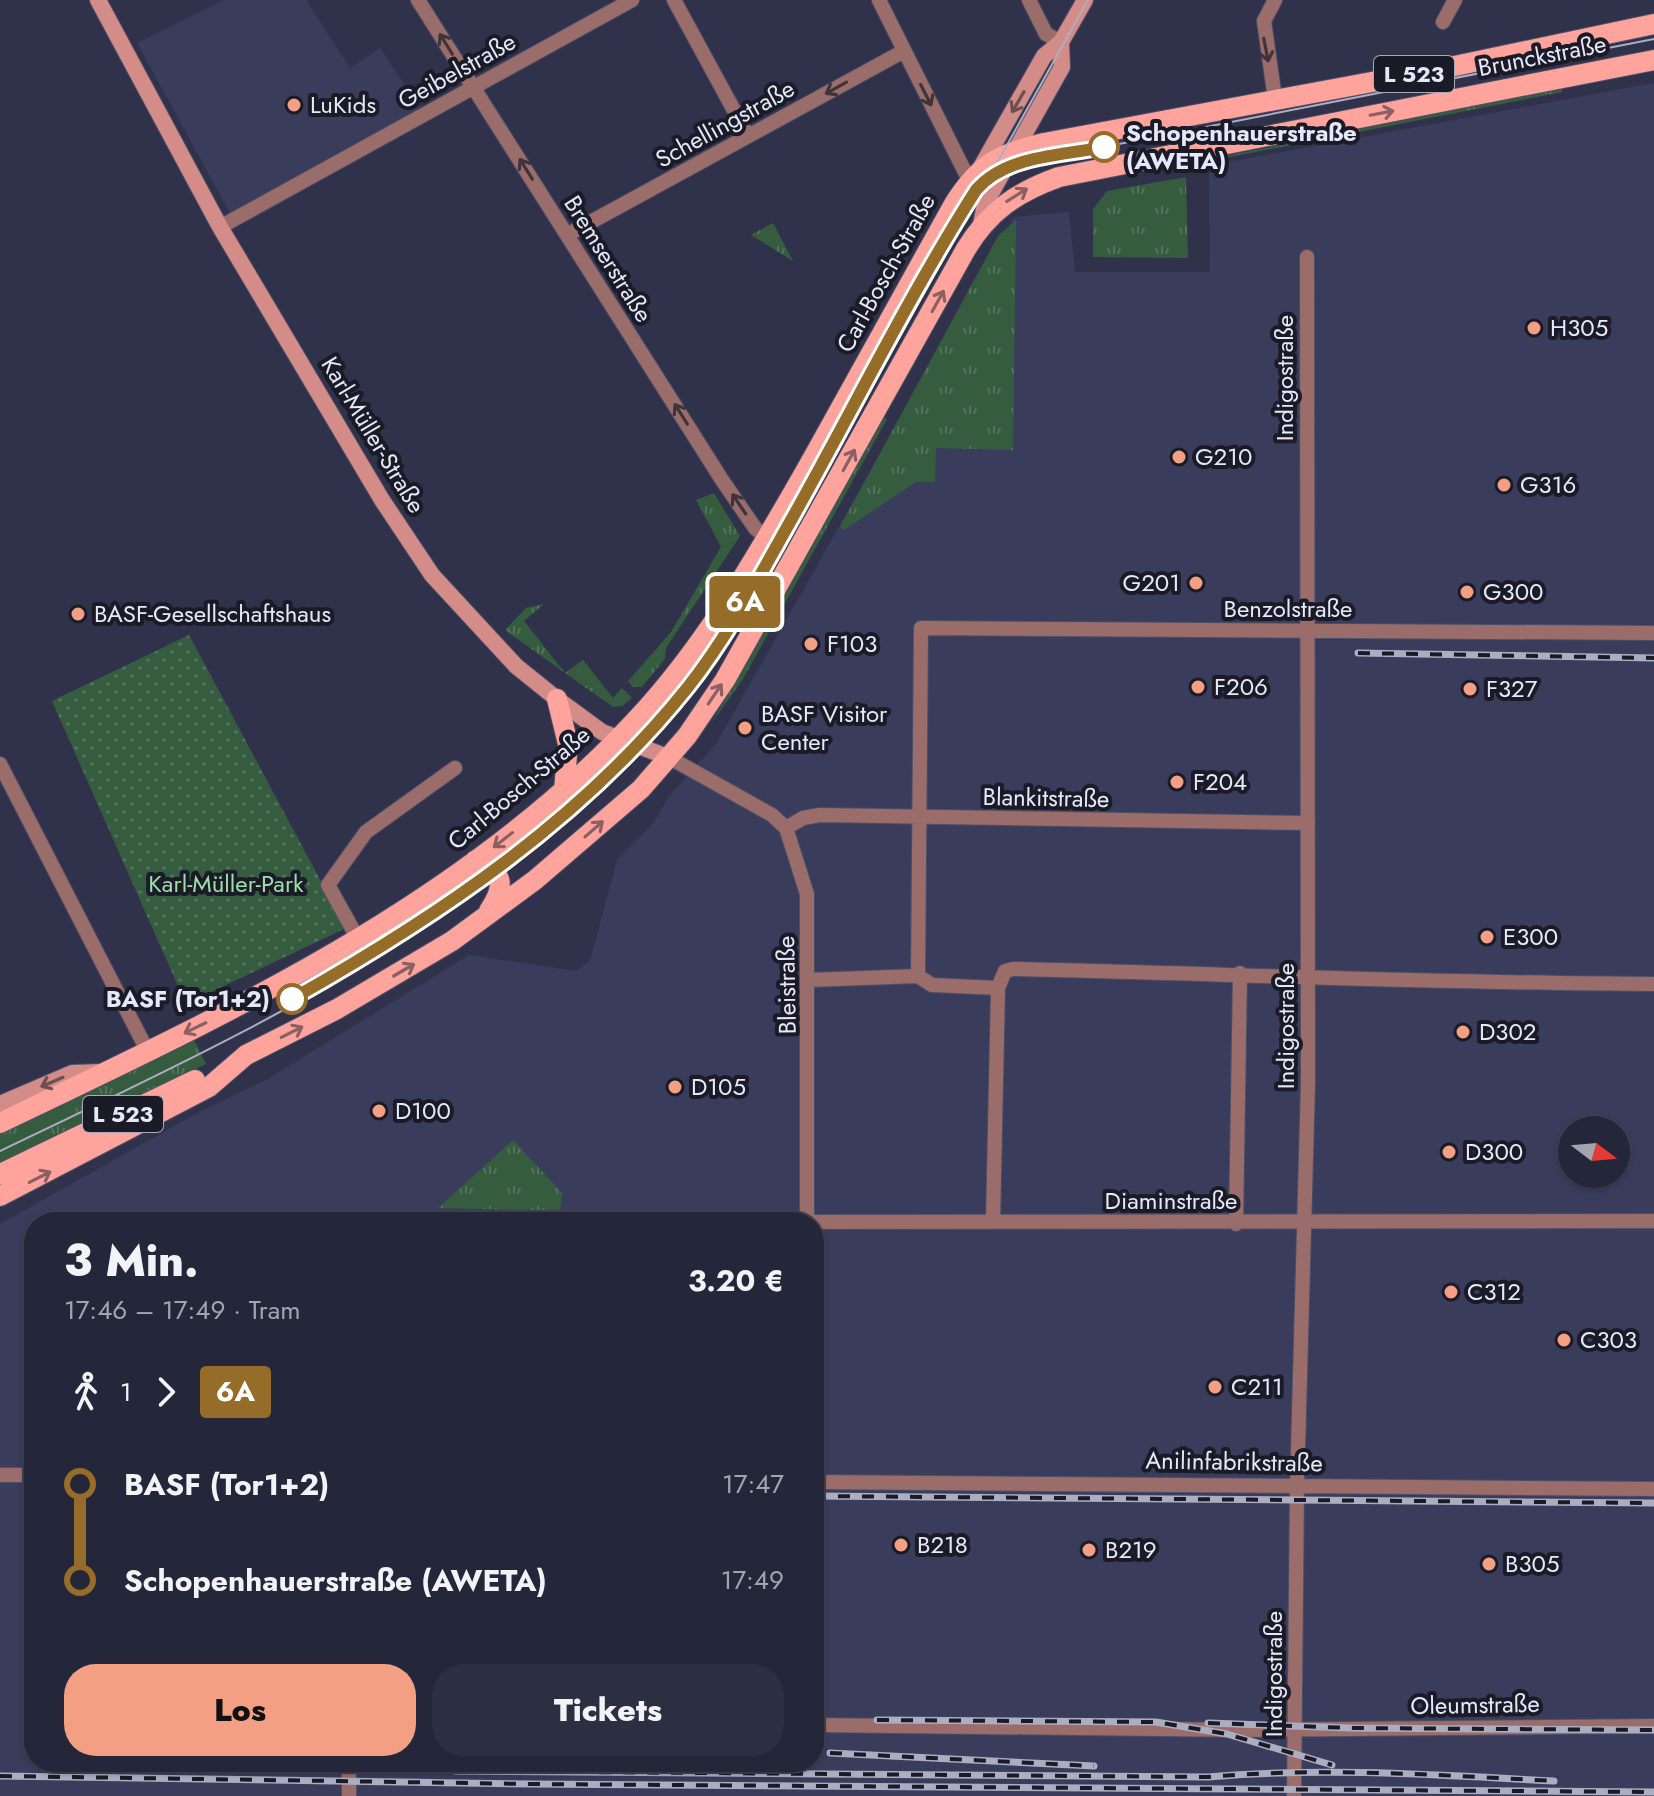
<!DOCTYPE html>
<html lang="de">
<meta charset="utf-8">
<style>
:root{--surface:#242639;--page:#2c2e41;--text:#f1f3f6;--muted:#a3a5ae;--line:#414353;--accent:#f39f84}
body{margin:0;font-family:Jost,sans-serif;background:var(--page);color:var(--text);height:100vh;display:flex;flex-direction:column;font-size:30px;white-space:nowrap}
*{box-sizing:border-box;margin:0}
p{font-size:26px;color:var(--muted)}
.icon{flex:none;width:44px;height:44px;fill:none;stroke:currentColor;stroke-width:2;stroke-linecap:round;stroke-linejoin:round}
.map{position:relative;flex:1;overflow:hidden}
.drawer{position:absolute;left:24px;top:1212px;width:800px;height:560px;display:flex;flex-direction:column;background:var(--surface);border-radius:32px;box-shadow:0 2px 6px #0004,0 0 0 2px var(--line)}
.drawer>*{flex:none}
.badge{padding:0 16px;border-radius:6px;font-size:28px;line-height:52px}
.needle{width:52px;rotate:106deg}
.controls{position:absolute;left:1558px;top:1116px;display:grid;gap:16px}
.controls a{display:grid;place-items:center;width:72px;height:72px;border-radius:50%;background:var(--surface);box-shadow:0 2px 6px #0004,0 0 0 2px var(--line);font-size:40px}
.map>.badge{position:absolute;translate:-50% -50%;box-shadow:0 0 0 4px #fff}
.legs{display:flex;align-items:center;gap:12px;height:88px;padding:0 40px;font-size:26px}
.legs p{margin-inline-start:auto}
.summary{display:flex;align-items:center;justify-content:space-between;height:136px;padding:0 40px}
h1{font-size:44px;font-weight:800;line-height:60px}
.primary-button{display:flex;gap:16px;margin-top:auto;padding:16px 40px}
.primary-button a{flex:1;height:92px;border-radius:32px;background:var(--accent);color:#111;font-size:32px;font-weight:800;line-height:92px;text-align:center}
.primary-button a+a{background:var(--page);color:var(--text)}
ul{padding:0 40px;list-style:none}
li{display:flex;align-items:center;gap:28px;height:96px;font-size:30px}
li i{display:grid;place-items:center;width:12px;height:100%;margin:0 10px;background:currentColor}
li i::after{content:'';width:20px;height:20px;margin:-10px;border:6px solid;border-radius:50%;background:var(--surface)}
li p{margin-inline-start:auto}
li:first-child i{background:linear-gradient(#0000 50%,currentColor 0)}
li:last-child i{background:linear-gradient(currentColor 50%,#0000 0)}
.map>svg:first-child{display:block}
.built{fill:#3a3c5c;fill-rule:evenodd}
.grass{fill:url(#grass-tufts)}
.park{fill:url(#park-dots)}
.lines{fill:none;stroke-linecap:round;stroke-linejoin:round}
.street-casing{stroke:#4d4f68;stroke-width:16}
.secondary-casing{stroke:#4d4f68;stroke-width:18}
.primary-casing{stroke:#4d4f68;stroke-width:22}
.street{stroke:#9a6d6a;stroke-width:14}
.secondary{stroke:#d38c87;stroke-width:16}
.primary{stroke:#ffa39d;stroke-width:20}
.tram{stroke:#abaec1;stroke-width:2}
.rail-casing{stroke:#abaec1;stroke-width:7}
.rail{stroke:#1a1b27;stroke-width:4;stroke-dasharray:12;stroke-linecap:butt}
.oneway{stroke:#40343b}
.oneway2{stroke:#6d4e52}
.oneway3{stroke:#8c5f62}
.line-1-casing{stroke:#fff;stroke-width:18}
.line-1{stroke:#966c29;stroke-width:12}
.poi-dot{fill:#f39f84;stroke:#1a1b27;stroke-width:3}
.stop-1-dot{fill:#fff;stroke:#966c29;stroke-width:4}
.labels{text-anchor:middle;stroke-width:8;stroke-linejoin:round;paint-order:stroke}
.shield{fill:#1a1b27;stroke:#a8aab9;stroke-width:2}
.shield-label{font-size:22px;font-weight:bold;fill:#e5e8f8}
.street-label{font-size:24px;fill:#e5e8f8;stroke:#1a1b27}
.poi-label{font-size:24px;fill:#e5e8f8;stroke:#1a1b27;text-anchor:start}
.stop-label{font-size:24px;font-weight:bold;fill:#e5e8f8;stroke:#1a1b27;text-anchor:start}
.park-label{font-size:24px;fill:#9cdfab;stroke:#1a1b27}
</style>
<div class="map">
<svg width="1654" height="1796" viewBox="0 0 1654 1796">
<defs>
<pattern id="grass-tufts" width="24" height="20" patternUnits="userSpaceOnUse" patternTransform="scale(2)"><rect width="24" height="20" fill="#365c3f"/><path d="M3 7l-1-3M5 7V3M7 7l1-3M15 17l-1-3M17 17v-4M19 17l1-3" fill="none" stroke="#53735c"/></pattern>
<pattern id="park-dots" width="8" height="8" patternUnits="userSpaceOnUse" patternTransform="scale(2)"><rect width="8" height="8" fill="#365c3f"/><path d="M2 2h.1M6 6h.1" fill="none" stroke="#53735c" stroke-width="1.8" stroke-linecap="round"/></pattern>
</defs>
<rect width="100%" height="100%" fill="#30324c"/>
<!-- built -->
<path class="built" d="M224,0h82l44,68 30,-20 40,60 -190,105 -93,-170z
M1654,83v1713h-1654v-572l199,-112 67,-32 203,-125 107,16 14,-10 27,-101 37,-38 15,-26 47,-52 298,-527 55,-5 6,60h135l-1,-96 3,-11zM1572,1130h44v44h-44zM34,1222h780v540h-780z"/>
<!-- grass -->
<path class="grass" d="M1561,89l2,3 -364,71 1,-2z
M1186,177l2,81 -95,-1v-48l14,-18z
M1016,220l-3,230 -77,-2 -1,34h-19l-72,48 -4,-3 158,-291z
M773,223l20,38 -42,-26z
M884,418l3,1 -144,260 -32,45z
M714,493l26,43 -74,112 -1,11 -23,28h-9l-5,-6 43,-49 50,-85 -25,-47z
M544,604l-20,17 41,52 18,-13 30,38 9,-10 10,10 -10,8 -9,1 -108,-77 21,-22z
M608,762l8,2 -117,99 -6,-7z
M194,1040l12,24 -206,99v-30z
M513,1140l49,53 -2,18 -122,-3z"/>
<!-- park -->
<path class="park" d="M189,635l157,293 -160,76 -134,-303z"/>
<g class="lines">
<!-- street casing -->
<g class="street-casing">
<path id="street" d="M418,0l304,480 33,48 12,10
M674,0l74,136
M879,0l90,180
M1029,0l17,34 15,8
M1443,22l12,-22
M1269,102l5,-10 -10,-71 11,-21
M220,227l412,-227
M567,235l337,-184
M670,758l102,57 14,13 21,66v328
M0,764l148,288
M786,828l17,-10 17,-3 488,8
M358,939l-30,-54 38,-53 89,-64
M918,976l3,-348 733,5
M918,976l14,9 66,3 -5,234
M809,980l109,-4
M998,988l7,-17 8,-2c214,5 427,14 641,15
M361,1222h99
M688,1222l966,-1
M1236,1224l4,-251
M0,1475h34
M814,1482l840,7
M814,1725l429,5 411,-4
M349,1796v-34
M1294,1796l3,-310 11,-403 -1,-826"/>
</g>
<!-- secondary casing -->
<g class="secondary-casing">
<path id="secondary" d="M98,0l122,227 162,273 50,75 84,91 41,33 45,33 68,26
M981,167l63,-111 17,-14 24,-42
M981,224l4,-20 77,-137 -1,-25
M0,1104l72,-31 30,-1"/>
</g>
<!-- primary casing -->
<g class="primary-casing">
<path id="primary" d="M557,699l11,45 -4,47
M476,860c28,13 30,25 13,51
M0,1123c231,-111 474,-222 648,-416 66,-74 117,-165 166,-251 47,-84 93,-168 140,-252 25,-40 44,-50 90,-61l387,-72 223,-47
M0,1174l195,-94
M0,1196l209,-109 37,-32 91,-46 115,-68 83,-61 106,-91 46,-53 38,-56 241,-431c23,-38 51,-57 93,-72l595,-117"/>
</g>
<!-- street -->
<use href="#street" class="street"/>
<!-- secondary -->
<use href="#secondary" class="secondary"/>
<!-- primary -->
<use href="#primary" class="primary"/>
<!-- tram -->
<path class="tram" d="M989,176l38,-14 627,-123
M0,1151c277,-133 578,-268 746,-539l342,-612"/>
<!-- rail casing -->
<g class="rail-casing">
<path id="rail" d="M1358,653l296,5
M814,1496l840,7
M877,1720l279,2 71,12 105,31
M1208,1723l143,5 303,2
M830,1753l264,13
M455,1771l753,6c115,-10 231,-2 346,4
M0,1776l532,8 1122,8"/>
</g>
<!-- rail -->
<use href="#rail" class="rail"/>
</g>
<!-- one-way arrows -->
<defs><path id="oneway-shaft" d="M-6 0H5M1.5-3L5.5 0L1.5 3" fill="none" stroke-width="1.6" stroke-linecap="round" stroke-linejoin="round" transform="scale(2)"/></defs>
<g class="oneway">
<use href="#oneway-shaft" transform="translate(446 44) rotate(-122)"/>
<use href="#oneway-shaft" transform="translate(1266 50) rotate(79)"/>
<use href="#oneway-shaft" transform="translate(836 88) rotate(151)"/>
<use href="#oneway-shaft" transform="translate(926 95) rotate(63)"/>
<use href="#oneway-shaft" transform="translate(526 169) rotate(-122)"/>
<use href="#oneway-shaft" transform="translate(681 414) rotate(-122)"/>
<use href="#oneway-shaft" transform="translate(739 504) rotate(-124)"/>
</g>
<g class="oneway2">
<use href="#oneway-shaft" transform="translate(1018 102) rotate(120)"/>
<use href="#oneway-shaft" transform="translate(52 1082) rotate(157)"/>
</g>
<g class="oneway3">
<use href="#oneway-shaft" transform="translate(1382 113) rotate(-11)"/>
<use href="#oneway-shaft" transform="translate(1017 195) rotate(-32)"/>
<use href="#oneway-shaft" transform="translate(938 301) rotate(-61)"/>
<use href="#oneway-shaft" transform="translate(849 460) rotate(-61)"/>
<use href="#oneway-shaft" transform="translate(715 694) rotate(-56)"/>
<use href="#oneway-shaft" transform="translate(594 829) rotate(-41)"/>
<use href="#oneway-shaft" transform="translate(503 840) rotate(142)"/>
<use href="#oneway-shaft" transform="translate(404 970) rotate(-30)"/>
<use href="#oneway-shaft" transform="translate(195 1028) rotate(154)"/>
<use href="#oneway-shaft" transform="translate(292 1032) rotate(-27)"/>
<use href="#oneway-shaft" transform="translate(40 1177) rotate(-27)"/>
</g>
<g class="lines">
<!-- line-1 casing -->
<g class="line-1-casing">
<path id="line-1" d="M292,999c147,-83 290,-179 396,-312 40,-51 70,-108 102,-165 62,-110 118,-225 186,-332 30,-35 85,-34 128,-43"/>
</g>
<!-- line-1 -->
<use href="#line-1" class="line-1"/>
</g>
<!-- markers -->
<g class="poi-dot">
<circle cx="294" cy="105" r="8"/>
<circle cx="1534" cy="328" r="8"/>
<circle cx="1179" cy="457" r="8"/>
<circle cx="1504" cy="485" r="8"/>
<circle cx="1196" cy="583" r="8"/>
<circle cx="1467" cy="592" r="8"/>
<circle cx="78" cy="614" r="8"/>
<circle cx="811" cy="644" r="8"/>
<circle cx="1198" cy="687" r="8"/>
<circle cx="1470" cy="689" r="8"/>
<circle cx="745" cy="728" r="8"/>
<circle cx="1177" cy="782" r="8"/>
<circle cx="1487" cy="937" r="8"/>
<circle cx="1463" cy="1032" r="8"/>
<circle cx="675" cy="1087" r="8"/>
<circle cx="379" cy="1111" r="8"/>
<circle cx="1449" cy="1152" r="8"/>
<circle cx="1451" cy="1292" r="8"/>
<circle cx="1564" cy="1340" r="8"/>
<circle cx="1215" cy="1387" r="8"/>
<circle cx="901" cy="1545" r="8"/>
<circle cx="1089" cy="1550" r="8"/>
<circle cx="1489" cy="1564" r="8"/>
</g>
<g class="stop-1-dot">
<circle cx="1104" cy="147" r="14"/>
<circle cx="292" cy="999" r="14"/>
</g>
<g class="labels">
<!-- shield labels -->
<g class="shield">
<rect x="1374" y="56" width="80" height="36" rx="6"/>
<rect x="83" y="1096" width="80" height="36" rx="6"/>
</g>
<g class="shield-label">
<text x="1414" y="82">L 523</text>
<text x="123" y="1122">L 523</text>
</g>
<!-- street labels -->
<g class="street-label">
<text transform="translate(1542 56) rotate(-11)" y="8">Brunckstraße</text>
<text transform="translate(457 71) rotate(-29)" y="8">Geibelstraße</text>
<text transform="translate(725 124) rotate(-29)" y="8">Schellingstraße</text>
<text transform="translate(608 259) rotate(58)" y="8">Bremserstraße</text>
<text transform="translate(886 273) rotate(-61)" y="8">Carl-Bosch-Straße</text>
<text transform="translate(1285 378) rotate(-90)" y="8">Indigostraße</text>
<text transform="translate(373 435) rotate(59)" y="8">Karl-Müller-Straße</text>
<text x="1288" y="617">Benzolstraße</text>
<text transform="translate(519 788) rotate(-40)" y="8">Carl-Bosch-Straße</text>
<text transform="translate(1046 798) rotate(1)" y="8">Blankitstraße</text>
<text transform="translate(787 985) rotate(-91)" y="8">Bleistraße</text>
<text transform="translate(1286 1026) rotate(-90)" y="8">Indigostraße</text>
<text x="1171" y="1209">Diaminstraße</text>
<text transform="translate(1234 1462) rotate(1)" y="8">Anilinfabrikstraße</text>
<text transform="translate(1274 1674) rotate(-90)" y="8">Indigostraße</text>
<text transform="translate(1475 1705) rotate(-1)" y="8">Oleumstraße</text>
</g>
<!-- poi labels -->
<g class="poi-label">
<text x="310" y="113">LuKids</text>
<text x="1550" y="336">H305</text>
<text x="1195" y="465">G210</text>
<text x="1520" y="493">G316</text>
<text x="1180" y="591" text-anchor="end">G201</text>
<text x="1483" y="600">G300</text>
<text x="94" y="622">BASF-Gesellschaftshaus</text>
<text x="827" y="652">F103</text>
<text x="1214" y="695">F206</text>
<text x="1486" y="697">F327</text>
<text x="761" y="722">BASF Visitor<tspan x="761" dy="28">Center</tspan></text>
<text x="1193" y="790">F204</text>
<text x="1503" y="945">E300</text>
<text x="1479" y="1040">D302</text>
<text x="691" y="1095">D105</text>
<text x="395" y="1119">D100</text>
<text x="1465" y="1160">D300</text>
<text x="1467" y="1300">C312</text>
<text x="1580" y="1348">C303</text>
<text x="1231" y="1395">C211</text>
<text x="917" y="1553">B218</text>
<text x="1105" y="1558">B219</text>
<text x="1505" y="1572">B305</text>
</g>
<!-- stop labels -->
<g class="stop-label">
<text x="1126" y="141">Schopenhauerstraße<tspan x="1126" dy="28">(AWETA)</tspan></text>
<text x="270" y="1007" text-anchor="end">BASF (Tor1+2)</text>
</g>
<!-- park labels -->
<g class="park-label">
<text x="226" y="892">Karl-Müller-Park</text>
</g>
</g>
</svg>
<div class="controls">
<a><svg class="needle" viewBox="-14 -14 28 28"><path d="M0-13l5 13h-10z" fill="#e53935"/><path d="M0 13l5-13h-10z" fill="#a3a5ae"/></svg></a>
</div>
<b class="badge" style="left:745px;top:602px;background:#966c29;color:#fff">6A</b>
<section class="drawer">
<div class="summary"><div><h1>3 Min.</h1><p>17:46 – 17:49 · Tram</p></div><b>3.20 €</b></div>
<div class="legs"><svg class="icon" aria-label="walk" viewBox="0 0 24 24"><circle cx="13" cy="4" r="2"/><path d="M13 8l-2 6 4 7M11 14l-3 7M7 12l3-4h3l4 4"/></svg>1<svg class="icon" aria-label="forward" viewBox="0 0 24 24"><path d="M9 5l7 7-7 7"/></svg><b class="badge" style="background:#966c29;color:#fff">6A</b></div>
<ul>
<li><i style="color:#966c29"></i><b>BASF (Tor1+2)</b><p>17:47</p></li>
<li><i style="color:#966c29"></i><b>Schopenhauerstraße (AWETA)</b><p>17:49</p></li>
</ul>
<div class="primary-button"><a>Los</a><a>Tickets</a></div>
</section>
</div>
